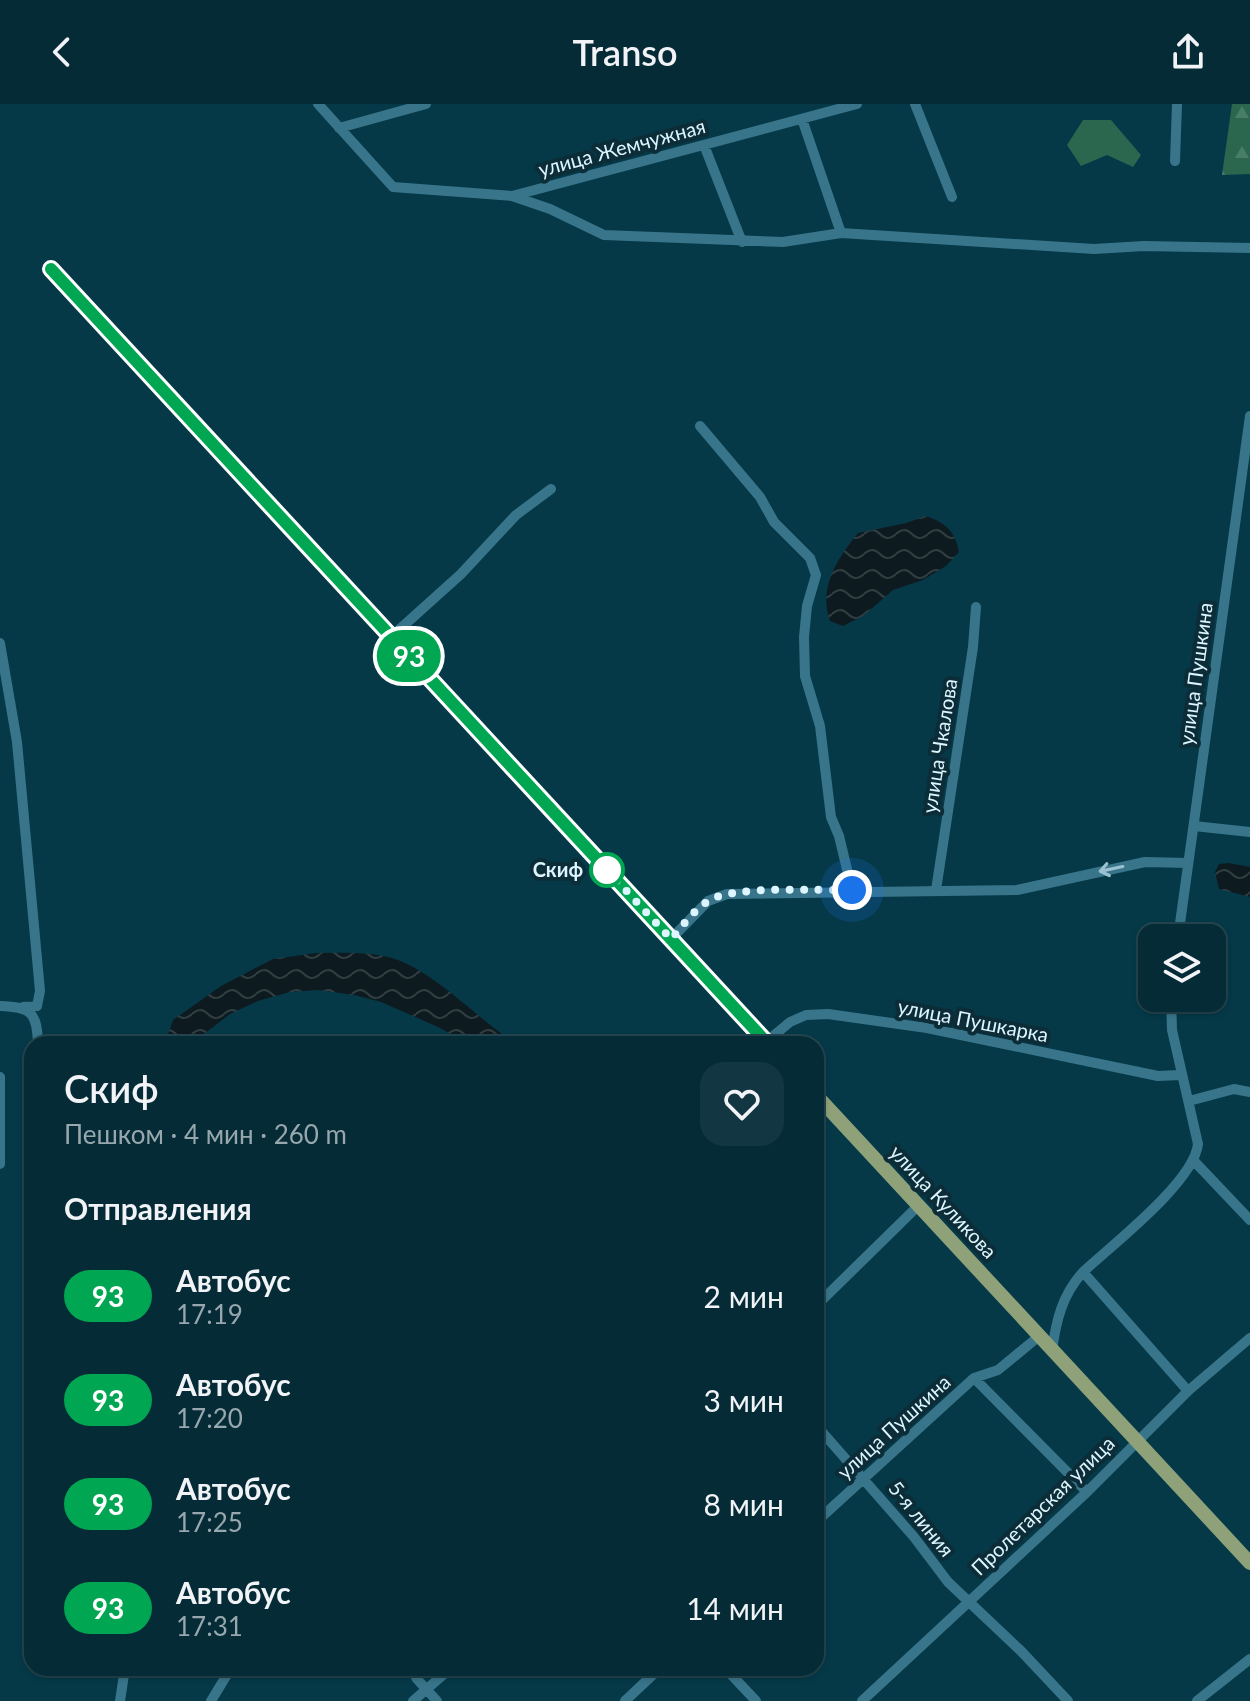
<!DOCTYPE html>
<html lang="ru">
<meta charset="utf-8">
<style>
:root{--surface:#042b36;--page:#123742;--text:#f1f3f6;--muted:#97a7ad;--line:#254751}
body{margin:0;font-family:Lato,sans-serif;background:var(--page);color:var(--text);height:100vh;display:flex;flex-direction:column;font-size:30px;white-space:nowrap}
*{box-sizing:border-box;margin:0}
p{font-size:26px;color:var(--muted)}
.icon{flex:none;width:44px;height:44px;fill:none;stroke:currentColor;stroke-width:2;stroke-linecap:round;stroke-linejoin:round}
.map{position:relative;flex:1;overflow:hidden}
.drawer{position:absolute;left:24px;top:932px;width:800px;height:640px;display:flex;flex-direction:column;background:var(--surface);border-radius:24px;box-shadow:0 2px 6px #0004,0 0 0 2px var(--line)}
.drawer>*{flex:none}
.badge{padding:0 16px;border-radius:26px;font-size:28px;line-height:52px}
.controls{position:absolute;left:1138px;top:820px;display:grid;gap:16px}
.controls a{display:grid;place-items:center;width:88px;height:88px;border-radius:16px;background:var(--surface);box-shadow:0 2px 6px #0004,0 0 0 2px var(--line);font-size:40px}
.you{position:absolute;width:40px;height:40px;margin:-20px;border:6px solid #fff;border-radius:50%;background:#1a73e8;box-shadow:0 0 0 12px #1a73e833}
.map>.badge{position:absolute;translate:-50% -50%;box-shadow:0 0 0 4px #fff}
h2{padding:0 40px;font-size:30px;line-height:72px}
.round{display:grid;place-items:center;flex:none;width:84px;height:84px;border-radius:24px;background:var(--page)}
.summary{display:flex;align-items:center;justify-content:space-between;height:136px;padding:0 40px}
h1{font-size:38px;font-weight:600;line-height:60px}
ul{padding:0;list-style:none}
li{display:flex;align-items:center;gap:24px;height:104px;padding:0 40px}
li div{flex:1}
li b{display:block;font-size:30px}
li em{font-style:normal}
li .badge{min-width:88px;font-weight:700;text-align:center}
header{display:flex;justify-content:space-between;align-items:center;height:104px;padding:0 40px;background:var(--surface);font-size:36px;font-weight:600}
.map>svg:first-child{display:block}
.green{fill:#2a674e}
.forest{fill:url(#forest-firs)}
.water{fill:url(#water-waves)}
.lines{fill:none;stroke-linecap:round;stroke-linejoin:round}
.minor{stroke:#38758a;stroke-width:10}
.major{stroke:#8ea179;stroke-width:14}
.oneway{stroke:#9bc2d0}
.line-casing{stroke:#fff;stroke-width:18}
.line{stroke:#00a651;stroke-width:12}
.walk{stroke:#ddf5fe;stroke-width:8;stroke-dasharray:0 14.4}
.stop-dot{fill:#fff;stroke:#00a651;stroke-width:4}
.labels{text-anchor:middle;stroke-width:8;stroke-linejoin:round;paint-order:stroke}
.street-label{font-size:20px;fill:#ddf5fe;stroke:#0c2d38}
.stop-label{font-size:20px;font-weight:bold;fill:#ddf5fe;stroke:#0c2d38;text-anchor:end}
</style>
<header><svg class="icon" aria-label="back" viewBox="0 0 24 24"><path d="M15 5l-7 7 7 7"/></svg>Transo<svg class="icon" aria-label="share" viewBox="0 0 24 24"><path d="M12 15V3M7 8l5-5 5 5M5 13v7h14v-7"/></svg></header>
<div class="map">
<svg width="1250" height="1597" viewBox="0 0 1250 1597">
<defs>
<pattern id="forest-firs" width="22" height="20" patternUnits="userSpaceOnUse" patternTransform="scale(2)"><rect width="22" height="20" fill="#2a674e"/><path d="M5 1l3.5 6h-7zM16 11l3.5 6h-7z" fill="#487d69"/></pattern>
<pattern id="water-waves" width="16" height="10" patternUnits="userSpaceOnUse" patternTransform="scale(2)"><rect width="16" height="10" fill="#0d1b20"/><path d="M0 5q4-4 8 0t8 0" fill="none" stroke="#303d41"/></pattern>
</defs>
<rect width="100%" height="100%" fill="#053948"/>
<!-- green -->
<path class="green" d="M1083,16h28l30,35 -8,12 -26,-12 -26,11 -14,-21z"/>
<!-- forest -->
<path class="forest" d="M1232,0h18v70l-28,1z"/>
<!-- water -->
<path class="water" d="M926,412c20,7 29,15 33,36l-13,14 -23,14 -30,10 -30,26 -20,10 -13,-5c-12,-33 7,-62 28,-88l48,-10z
M1229,759l21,4v30l-31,-8 -4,-17 4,-8z
M316,849c27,0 57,-2 82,7 36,14 73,51 104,74l4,10h-37l-31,-17 -57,-25 -27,-7 -36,-5 -28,2 -32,9 -28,13 -39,30 -25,-4 7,-20 48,-34 52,-27z"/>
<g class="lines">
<!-- minor -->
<path class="minor" d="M318,0l75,83 119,9 345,-92
M915,0l37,93
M802,15l39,114
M339,24l87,-24
M704,41l38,97
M1175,57l2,-57
M512,92l38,13 54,26 179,7 58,-9 253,16 50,-3 106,2
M700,322l60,71 14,25 36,36 6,17 -9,31 -3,31 1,39 15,50 11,91 8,19 13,54
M391,533l70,-63 55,-59 35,-26
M0,539l17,99 23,249 -3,15 -14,1
M1194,722l56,6
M936,786l37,-243 3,-40
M1178,834l72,-522
M671,835l37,-38 19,-7 290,-4 128,-28 43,1
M0,902c31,1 37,6 38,38
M766,938l24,-20 16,-7 22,-1 99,14 231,48 22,-1
M0,973v87
M1189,997l45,-12 16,3
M1194,1057l56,59
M1083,1168l105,119
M816,1202l103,-101
M1052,1247c4,-30 10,-56 31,-79 29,-27 111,-90 115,-128l-26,-114 -1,-32
M974,1274l113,114
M816,1321l98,112 34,45 73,69 47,50
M816,1418l158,-144 24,-8 40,-33
M411,1564l6,11 20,22
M725,1564l31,33
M120,1597l5,-33
M211,1597l20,-33
M413,1597l38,-33
M625,1597l35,-33
M862,1597l225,-209 101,-101 62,-53
M1197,1597l53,-42"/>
<!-- major -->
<path class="major" d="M51,165l717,775
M816,991l434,468"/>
</g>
<!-- one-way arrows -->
<defs><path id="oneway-shaft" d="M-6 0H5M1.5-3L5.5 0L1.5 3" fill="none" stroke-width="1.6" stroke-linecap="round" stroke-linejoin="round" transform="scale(2)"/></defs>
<use class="oneway" href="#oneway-shaft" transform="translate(1111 765) rotate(168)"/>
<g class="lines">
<!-- line casing -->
<g class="line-casing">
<path id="line" d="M51,165l717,775"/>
</g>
<!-- line -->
<use href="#line" class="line"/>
<!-- walk -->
<path class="walk" d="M607,766l64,69c12,-13 23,-30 39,-39 27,-15 108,-9 142,-10"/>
</g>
<!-- markers -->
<circle class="stop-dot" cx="607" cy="766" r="16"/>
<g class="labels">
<!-- street labels -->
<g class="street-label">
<text transform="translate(622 44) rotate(-15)" y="7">улица Жемчужная</text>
<text transform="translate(1196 570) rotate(-82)" y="7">улица Пушкина</text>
<text transform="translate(940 642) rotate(-81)" y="7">улица Чкалова</text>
<text transform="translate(973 917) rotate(11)" y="7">улица Пушкарка</text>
<text transform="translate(943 1098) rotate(47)" y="7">улица Куликова</text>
<text transform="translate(894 1323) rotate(-42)" y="7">улица Пушкина</text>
<text transform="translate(1043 1402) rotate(-44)" y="7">Пролетарская улица</text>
<text transform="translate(921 1415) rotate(51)" y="7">5-я линия</text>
</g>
<!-- stop labels -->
<g class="stop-label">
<text x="583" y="773">Скиф</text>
</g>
</g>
</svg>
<div class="controls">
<a><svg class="icon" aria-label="layers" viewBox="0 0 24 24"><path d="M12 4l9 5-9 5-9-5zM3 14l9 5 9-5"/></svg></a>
</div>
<div class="you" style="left:852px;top:786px"></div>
<b class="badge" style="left:409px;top:552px;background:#00a651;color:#fff">93</b>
<section class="drawer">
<div class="summary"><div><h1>Скиф</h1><p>Пешком · 4 мин · 260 m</p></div><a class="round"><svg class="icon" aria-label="heart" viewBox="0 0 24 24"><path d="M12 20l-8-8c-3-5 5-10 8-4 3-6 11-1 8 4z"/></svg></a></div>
<h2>Отправления</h2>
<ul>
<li><span class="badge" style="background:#00a651;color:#fff">93</span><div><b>Автобус</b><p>17:19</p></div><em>2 мин</em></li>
<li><span class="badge" style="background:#00a651;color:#fff">93</span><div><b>Автобус</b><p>17:20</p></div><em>3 мин</em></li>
<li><span class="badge" style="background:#00a651;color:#fff">93</span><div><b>Автобус</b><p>17:25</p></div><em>8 мин</em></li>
<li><span class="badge" style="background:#00a651;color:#fff">93</span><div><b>Автобус</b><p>17:31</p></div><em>14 мин</em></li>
</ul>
</section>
</div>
